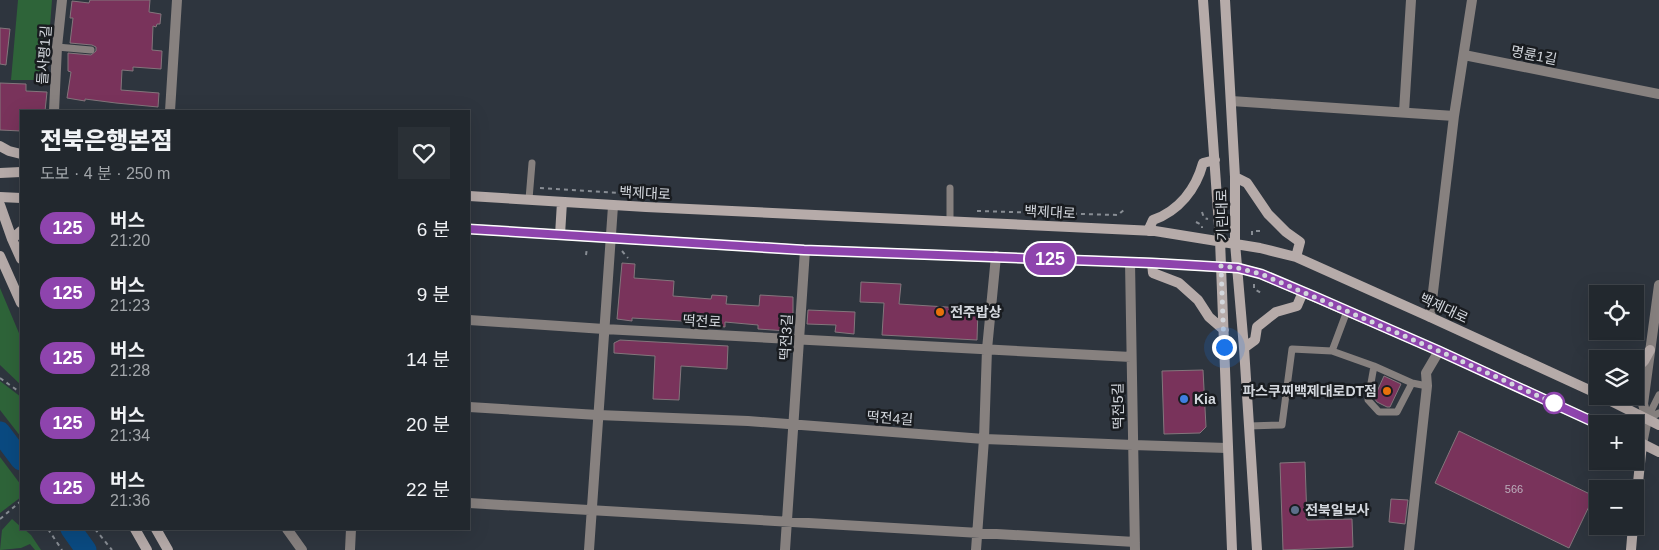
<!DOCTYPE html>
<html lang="ko">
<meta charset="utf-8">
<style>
:root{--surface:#22282e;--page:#2a3036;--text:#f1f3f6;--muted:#a2a6aa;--line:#3f444a}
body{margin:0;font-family:Arial,"Noto Sans KR",sans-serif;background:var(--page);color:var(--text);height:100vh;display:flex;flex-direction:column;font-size:19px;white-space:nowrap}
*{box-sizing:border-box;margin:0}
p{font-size:16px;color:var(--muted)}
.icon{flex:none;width:28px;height:28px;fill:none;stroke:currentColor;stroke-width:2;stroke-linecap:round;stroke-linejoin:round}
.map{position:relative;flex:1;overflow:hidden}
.details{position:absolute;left:20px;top:110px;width:450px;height:420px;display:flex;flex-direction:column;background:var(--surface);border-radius:0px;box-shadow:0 5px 20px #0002,0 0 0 1px var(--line)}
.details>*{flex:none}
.badge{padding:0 10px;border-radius:16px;font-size:18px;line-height:32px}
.fabs{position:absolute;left:1589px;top:285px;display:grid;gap:10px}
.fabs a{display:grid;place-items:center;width:55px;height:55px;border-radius:0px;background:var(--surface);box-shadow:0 5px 20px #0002,0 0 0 1px var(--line);font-size:25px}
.you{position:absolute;width:25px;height:25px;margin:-12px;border:4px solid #fff;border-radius:50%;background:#1a73e8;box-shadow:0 0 0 8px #1a73e833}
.map>.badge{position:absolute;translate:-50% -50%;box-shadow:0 0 0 2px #fff}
.round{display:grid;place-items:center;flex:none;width:52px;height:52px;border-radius:0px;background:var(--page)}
.summary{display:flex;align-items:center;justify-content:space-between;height:85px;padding:0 20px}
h1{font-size:24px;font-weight:800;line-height:38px}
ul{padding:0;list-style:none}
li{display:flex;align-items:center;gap:15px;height:65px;padding:0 20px}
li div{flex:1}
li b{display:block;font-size:19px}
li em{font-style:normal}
li .badge{min-width:55px;font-weight:700;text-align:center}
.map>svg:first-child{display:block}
.green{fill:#2e6439}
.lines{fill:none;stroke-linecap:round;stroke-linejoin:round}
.river{stroke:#0a4a81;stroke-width:21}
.building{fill:#79335b;stroke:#83767c}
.path{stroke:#888d94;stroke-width:2;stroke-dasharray:4 4;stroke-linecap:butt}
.lane{stroke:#87817f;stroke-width:7}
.street{stroke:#87817f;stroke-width:10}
.secondary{stroke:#b6aba9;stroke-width:10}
.line-casing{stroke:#fff;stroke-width:11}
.line{stroke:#8e44ad;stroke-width:8}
.walk{stroke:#d3d7dd;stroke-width:5;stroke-dasharray:0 9}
.food-dot{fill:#e8710a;stroke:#191c20;stroke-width:2}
.shop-dot{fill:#3f7fe0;stroke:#191c20;stroke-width:2}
.stop-dot{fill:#fff;stroke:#8e44ad;stroke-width:2.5}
.service-dot{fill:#5c6f8a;stroke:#191c20;stroke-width:2}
.labels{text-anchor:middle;stroke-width:5;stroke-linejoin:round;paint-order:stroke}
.number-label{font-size:11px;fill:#bcaebc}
.street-label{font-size:14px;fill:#d3d7dd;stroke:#191c20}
.poi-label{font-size:14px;font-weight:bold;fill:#d3d7dd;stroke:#191c20;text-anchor:start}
</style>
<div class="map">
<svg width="1659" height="550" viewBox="0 0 1659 550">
<rect width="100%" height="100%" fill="#2e353e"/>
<!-- green -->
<path class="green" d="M18,0h34l-6,80h-35z
M0,288l21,50v47l-21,-20z
M0,381l21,16v40l-21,-27z
M0,457l21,28v12l-21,16z
M12,519l9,8v2h3l7,6 10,15h-6l-5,-6 -9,4 -21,2 2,-20z"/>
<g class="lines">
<!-- river -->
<path class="river" d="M0,432l21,28
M71,529l15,21"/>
</g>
<!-- building -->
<path class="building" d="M90,0h60l-1,12 12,2 -1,10h-3l-1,3 -3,-1 -1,24 10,1 -1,18 -28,-2v4l-11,-1 -1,20 38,3 -1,14 -42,-4 -31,-4v2l-18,-3 4,-26 -3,-1v-18l23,2 5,-4v-4l-4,-2 -22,-2 3,-25h-3l2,-17 17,2z
M0,28l10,1 -4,36 -6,-1z
M0,83l26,1v7l21,1 -2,19h-24v20l-21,-1z
M622,263l13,1 -1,14 40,3 -1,15 38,3 1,-4 15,1 -1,8 33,2 1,-11 33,2v27l-6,7 -29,-2v-4l-33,-3v5l-43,-5v-1l-50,-3v3l-15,-2z
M861,282l40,2 -2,20 79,5 -1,31 -95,-5 2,-32 -24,-1z
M808,310l47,2 -1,22 -19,-2 1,-7 -29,-1z
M620,340l108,6 -1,23 -46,-3 -2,34 -26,-1 2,-43 -41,-3v-10z
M1203,370l3,57 -6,6 -36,1 -2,-63z
M1384,376l17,8 -11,23h-3l-10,-5 -3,-4z
M1459,431l135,65 -25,52 -134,-65z
M1305,462l2,58 45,-1 1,28 -70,3 -3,-87z
M1391,499l17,1 -3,24 -16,-2z"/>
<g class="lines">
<!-- path -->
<path class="path" d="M540,188l78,5
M977,211l141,4 7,-6
M1202,212l2,6 4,1
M1196,222l6,3v3
M1252,235v-4h8
M622,251l6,7
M586,255l1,-7
M1254,284v5l7,4
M0,378l21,15
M0,519l21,-18
M48,529l14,21
M95,529l17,21"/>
<!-- lane -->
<path class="lane" d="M57,47l34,3
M950,188v33
M529,199l3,-36
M1332,351l15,-40
M1374,366l38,17 15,3
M1647,419l12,-24
M1647,419l12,-6
M1249,426l33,-1 10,-76 40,2 42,15 -6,34 11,12h18l15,-29"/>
<!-- street -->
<path class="street" d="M1464,55l195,39
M1231,101l223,15
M54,111l3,-64 5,-47
M170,111l7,-111
M1404,112l7,-112
M1130,262l5,288
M1430,317l24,-201 18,-116
M469,320l135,9 527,28
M469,407l129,8 150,6 236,18 149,6 94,3
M1642,444l5,-25 -4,-15 16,-119
M469,503l666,39
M287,529l15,21
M350,550l1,-21
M589,550l24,-344
M785,550l20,-300
M976,550l8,-111 3,-90 9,-93
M1409,550l18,-164 -1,-13 13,-22"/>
<!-- secondary -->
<path class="secondary" d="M1203,0l17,240 12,310
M1225,0l10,177v66l9,105 13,202
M0,146l9,5 12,3
M0,173l21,-1
M1235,177l12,6 21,31 18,18 14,10 -4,15
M469,196l177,11 509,24 105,17 36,9 134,60 168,77
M0,197l21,1
M0,205l12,34 9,20
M469,229l336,21 347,13 86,5 23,6 72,31 106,46 159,73
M1148,231l5,-11c26,-9 43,-31 50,-57l12,-3
M560,235l2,-33
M12,239l9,-8
M0,256l21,47
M1152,263l1,10 26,10 19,17 11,17 15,13
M1244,348l11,-8 2,-13 19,-15 21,-6 6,-14
M1635,370l9,-9 6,-11
M1601,396l58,29
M1635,440l24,12
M1635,512l7,-68
M135,529l12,21
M156,529l12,21
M1631,550l2,-24"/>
</g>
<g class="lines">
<!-- line casing -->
<g class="line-casing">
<path id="line" d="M469,229l335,21 348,13 86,5 23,6 57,24 121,53 159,73"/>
</g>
<!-- line -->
<use href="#line" class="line"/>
<!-- walk -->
<path class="walk" d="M1224,347l-3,-81 17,2 23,6 178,77 115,52"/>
</g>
<!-- markers -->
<g class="food-dot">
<circle cx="940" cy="312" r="5"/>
<circle cx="1387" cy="391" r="5"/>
</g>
<circle class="shop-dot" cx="1184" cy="399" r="5"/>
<circle class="stop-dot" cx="1554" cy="403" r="10"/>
<circle class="service-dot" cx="1295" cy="510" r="5"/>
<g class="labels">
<!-- number labels -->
<g class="number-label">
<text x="1514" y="493">566</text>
</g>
<!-- street labels -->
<g class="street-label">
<text transform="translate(44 55) rotate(-86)" y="5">들사평1길</text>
<text transform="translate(1534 55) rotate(11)" y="5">명륜1길</text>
<text transform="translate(645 193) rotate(3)" y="5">백제대로</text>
<text transform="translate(1050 212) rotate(3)" y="5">백제대로</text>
<text transform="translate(1222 215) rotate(-91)" y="5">기린대로</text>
<text transform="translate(1444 308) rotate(25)" y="5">백제대로</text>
<text transform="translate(702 321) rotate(3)" y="5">떡전로</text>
<text transform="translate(786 337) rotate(-87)" y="5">떡전3길</text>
<text transform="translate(1118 406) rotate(-91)" y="5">떡전5길</text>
<text transform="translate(890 418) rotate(4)" y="5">떡전4길</text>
</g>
<!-- poi labels -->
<g class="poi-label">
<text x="950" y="317">전주밥상</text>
<text x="1377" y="396" text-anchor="end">파스쿠찌백제대로DT점</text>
<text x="1194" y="404">Kia</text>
<text x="1305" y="515">전북일보사</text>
</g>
</g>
</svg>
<div class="fabs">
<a><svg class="icon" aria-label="locate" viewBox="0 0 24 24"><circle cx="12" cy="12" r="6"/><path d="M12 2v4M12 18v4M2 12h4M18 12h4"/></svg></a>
<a><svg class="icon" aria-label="layers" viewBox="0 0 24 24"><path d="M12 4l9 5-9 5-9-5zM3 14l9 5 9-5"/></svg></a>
<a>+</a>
<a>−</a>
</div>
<div class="you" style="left:1224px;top:347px"></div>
<b class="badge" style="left:1050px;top:259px;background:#8e44ad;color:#fff">125</b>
<section class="details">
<div class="summary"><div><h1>전북은행본점</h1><p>도보 · 4 분 · 250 m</p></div><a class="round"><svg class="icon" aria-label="heart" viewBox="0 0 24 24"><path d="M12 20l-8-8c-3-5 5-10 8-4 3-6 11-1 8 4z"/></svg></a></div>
<ul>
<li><span class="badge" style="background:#8e44ad;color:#fff">125</span><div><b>버스</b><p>21:20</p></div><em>6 분</em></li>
<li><span class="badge" style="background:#8e44ad;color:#fff">125</span><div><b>버스</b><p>21:23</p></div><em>9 분</em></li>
<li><span class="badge" style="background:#8e44ad;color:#fff">125</span><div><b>버스</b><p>21:28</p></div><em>14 분</em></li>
<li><span class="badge" style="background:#8e44ad;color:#fff">125</span><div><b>버스</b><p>21:34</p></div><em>20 분</em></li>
<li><span class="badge" style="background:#8e44ad;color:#fff">125</span><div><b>버스</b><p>21:36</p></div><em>22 분</em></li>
</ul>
</section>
</div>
